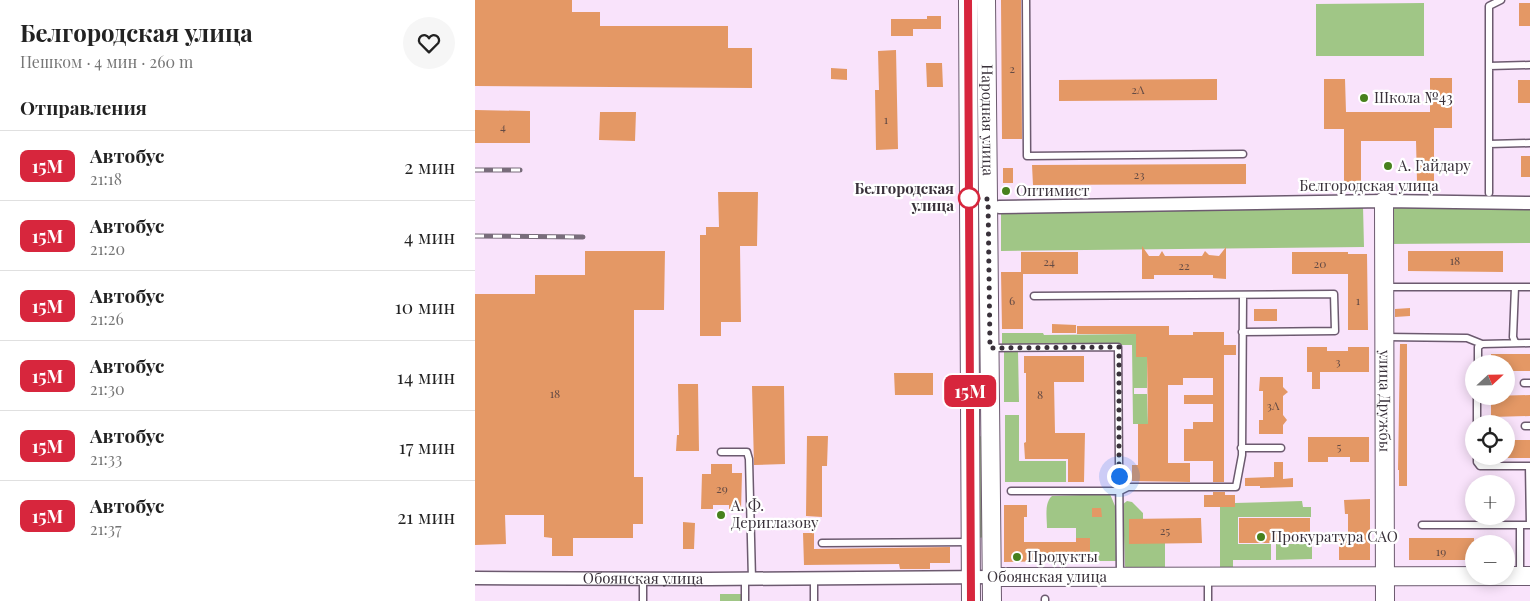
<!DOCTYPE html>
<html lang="ru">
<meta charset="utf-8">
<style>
:root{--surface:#fff;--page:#f6f6f6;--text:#222;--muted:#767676;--line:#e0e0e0}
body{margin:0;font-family:"Playfair Display",serif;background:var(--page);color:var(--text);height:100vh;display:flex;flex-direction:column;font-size:19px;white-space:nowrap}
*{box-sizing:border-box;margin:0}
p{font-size:16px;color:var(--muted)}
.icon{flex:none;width:28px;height:28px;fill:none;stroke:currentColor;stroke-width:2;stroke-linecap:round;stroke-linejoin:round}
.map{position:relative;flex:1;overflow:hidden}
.details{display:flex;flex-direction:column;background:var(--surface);width:475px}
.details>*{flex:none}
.badge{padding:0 10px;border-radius:8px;font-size:18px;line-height:32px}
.needle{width:32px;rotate:68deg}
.tools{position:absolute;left:990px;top:355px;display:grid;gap:10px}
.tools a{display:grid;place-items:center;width:50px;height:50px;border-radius:50%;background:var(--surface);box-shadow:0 2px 12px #0003;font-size:25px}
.you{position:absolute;width:25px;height:25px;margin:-12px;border:4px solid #fff;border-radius:50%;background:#1a73e8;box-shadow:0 0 0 8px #1a73e833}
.map>.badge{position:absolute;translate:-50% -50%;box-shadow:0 0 0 2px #fff}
h2{padding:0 20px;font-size:19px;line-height:45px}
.round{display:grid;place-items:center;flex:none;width:52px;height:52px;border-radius:26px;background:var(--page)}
.head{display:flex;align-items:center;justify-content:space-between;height:85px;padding:0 20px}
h1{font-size:24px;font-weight:700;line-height:38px}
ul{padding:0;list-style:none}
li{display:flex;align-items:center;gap:15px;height:70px;padding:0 20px;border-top:1px solid var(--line)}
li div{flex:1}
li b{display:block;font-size:19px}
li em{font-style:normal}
li .badge{min-width:55px;font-weight:700;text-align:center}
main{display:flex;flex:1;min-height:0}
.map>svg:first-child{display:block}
.green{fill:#a0c686}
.building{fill:#e49865}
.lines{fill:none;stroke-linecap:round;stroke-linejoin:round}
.lane-casing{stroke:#6c5a6f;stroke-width:9}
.street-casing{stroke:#6c5a6f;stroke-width:15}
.secondary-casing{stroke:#6c5a6f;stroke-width:20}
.lane{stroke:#fff;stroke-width:6}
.street{stroke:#fff;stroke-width:12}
.secondary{stroke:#fff;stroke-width:18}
.rail-casing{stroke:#796d7b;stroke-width:5}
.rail{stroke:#fff;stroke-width:3;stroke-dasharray:9;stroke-linecap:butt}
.line-casing{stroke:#fff;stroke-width:11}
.line{stroke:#d7263d;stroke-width:8}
.walk{stroke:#39313a;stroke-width:5;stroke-dasharray:0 9}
.poi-dot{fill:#47811d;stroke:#fff;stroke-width:2}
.stop-dot{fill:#fff;stroke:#d7263d;stroke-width:2.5}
.labels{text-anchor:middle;stroke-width:4.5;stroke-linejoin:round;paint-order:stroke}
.number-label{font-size:12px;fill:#644b45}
.poi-label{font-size:15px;fill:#39313a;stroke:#fff;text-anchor:start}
.street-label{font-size:15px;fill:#39313a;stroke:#fff}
.stop-label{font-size:15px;font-weight:bold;fill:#39313a;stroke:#fff;text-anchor:end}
</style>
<main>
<section class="details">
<div class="head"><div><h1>Белгородская улица</h1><p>Пешком · 4 мин · 260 m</p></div><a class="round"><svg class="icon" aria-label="heart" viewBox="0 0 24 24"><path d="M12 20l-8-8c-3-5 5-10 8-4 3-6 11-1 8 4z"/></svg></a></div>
<h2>Отправления</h2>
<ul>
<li><span class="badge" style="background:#d7263d;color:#fff">15М</span><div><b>Автобус</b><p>21:18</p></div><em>2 мин</em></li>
<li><span class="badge" style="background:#d7263d;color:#fff">15М</span><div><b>Автобус</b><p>21:20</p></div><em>4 мин</em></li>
<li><span class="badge" style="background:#d7263d;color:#fff">15М</span><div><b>Автобус</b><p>21:26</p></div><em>10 мин</em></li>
<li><span class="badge" style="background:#d7263d;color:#fff">15М</span><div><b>Автобус</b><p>21:30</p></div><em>14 мин</em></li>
<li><span class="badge" style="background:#d7263d;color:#fff">15М</span><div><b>Автобус</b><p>21:33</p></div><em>17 мин</em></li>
<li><span class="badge" style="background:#d7263d;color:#fff">15М</span><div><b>Автобус</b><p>21:37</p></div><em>21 мин</em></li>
</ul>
</section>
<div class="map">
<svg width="1055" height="601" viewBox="0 0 1055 601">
<rect width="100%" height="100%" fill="#f9e3fb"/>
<!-- green -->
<path class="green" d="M949,3v53h-108v-52z
M1055,198v45l-143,1v-45z
M888,206l1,41 -363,4v-42z
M527,333h41l1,2 92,-1 11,23v31h-13v6h13l1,30h-15l-1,-79h-130z
M529,351h14l1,51h-15z
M530,415h14v46h47v21h-61z
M506,436h2l1,101 -5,1v-101z
M635,494l5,12 1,55h-26v-23h-14v-10h-29c0,-10 -3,-25 5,-32z
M652,501l5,1 11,11v6h-14v24h36v30l-38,-3 -2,-4 -2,-62z
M827,501l1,6h8v10h-73v27h33v16h-38v12h-13v-65h15v-4z
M801,544h36v15l-36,1z
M245,594h22l-1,7h-21z"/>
<!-- building -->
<path class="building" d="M0,0h97v12h28v14h128v22h24v40l-277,-2z
M526,0h20l1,139h-20z
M1044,3h11v23h-11z
M452,16h14v13h-28v7h-22v-17h36z
M421,50l2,99 -22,1 -1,-60h4l-1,-39z
M451,63h16l1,24h-16z
M356,68l16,1v11l-16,-1z
M955,78h22v50h-18v53h-17l-1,-40h-55v41h-17v-53h-20v-50h21l1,33h84z
M742,79v21l-158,1v-21z
M1043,80h12v23h-12z
M0,110l55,1v32h-55z
M125,112h36l-1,29 -36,-1z
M1046,156h9v21h-9z
M771,164v20l-213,1 -1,-20z
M528,168h10v15h-10z
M243,192h40l-1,54h-17l1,76h-20v14h-21v-101h6v-8h13z
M667,246l7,10h10l3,-5 3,5h37l3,-5 4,4 10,1 7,-9v32l-13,-1v-3h-59v4h-12z
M110,251h80l-1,59h-30v167h9v47h-10v14h-60v18h-21v-18l-8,-1v-22h-39l1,29 -31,1v-251h60v-19h50z
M933,251h95v21l-95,-1z
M546,252h57v22h-55v55h-21l-1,-57h20z
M817,252h56v2h19l1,76h-20v-56h-56z
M935,308v8l-15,1v-8z
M779,309h23v12h-23z
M577,324l24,1v8h-24z
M602,326h92v9h24v-3h31v13h12v10h-12v127h-11v-21h-29v-32h9v-7h20v-18h-29v-9h29v-17h-30v7h-15v78h22v19l-58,-1v-16h6v-41h10l-1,-67h-11v-23h-59z
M925,344h7v142h-8v-16h-1z
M832,347h20v4h21v-4h21v25h-49v17h-8v-17h-5z
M1016,354h39v17h-24v-7h-15z
M549,356h60v26h-30l1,51h30l-1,49h-16v-23h-43l-1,-16 2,-1v-69h-2z
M419,373h39v22h-38z
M785,377h23v10l5,5 -5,4v19l4,5 -4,5v9h-24v-14h4v-29h-4z
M203,384h20l1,67h-23l1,-16h2z
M277,386h32l1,78 -31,1z
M1055,395v21l-39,1v-21z
M332,436h21l-1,30h-5v51l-16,-1z
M833,437h61v25h-19v-5h-22v5h-20z
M1031,440h24v18h-24z
M799,462h9v17l10,-1v9l-33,1v-2h-15v-8l29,-1z
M236,464h21v9h10l-1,37h-12v-5h-16v4h-12l1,-35h9z
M738,492h12v3h10v12h-31v-12h9z
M895,499v61h-31v-22l9,-1v-23h-3l-1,-14z
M529,505h23v12h-3v25h52v-4h14v23l-86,1z
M617,508h9l1,9h-10z
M726,518l1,25 -73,1v-25z
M764,518h71v25h-71z
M208,522l12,1 -1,26h-11z
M328,533h11v16l136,-2v16h-20v6h-30l-1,-5 -95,1z
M934,538h65v22h-65z"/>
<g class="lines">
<!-- lane casing -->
<g class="lane-casing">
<path id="lane" d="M551,0l1,156 216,-2
M1014,66l41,-1
M1014,144l41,-1
M1014,193v-187l12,-6
M911,287h144
M1040,287l-2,50 2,5 2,1
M559,296l300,-2 1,37 -93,1
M910,337l82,1 15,6
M516,348l127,-1 2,228
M1003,364v-17l4,-3 48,-1
M1049,383h6
M1002,424v-28
M1050,426h5
M766,448h40
M246,452h26l2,7 3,120
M1002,456v6l3,4h50
M1054,466l1,59
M536,491h109l8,-4h108l6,-32 1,-160
M947,525h108
M1045,525v49
M347,543l149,-1
M733,578v23
M168,579v22
M570,599v2
M270,601v-22
M339,601v-23"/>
</g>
<!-- street casing -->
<g class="street-casing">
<g id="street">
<path d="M524,207l385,-6 146,2"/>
<path id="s1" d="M0,578l234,1 283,-2"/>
</g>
</g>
<!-- secondary casing -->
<g class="secondary-casing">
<g id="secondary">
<path d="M493,0l3,601"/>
<path id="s2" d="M511,0l6,601"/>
<path id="s3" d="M909,201l1,400"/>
<path d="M517,577l538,-1"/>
</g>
</g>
<!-- lane -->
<use href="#lane" class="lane"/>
<!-- street -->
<use href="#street" class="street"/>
<!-- secondary -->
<use href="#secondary" class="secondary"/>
<!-- rail casing -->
<g class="rail-casing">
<path id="rail" d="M0,170h45
M0,236l108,1"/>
</g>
<!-- rail -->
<use href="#rail" class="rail"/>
</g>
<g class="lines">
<!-- line casing -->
<g class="line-casing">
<path id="line" d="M493,0l3,601"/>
</g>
<!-- line -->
<use href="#line" class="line"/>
<!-- walk -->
<path class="walk" d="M494,198l19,1 2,149 129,-1v129"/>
</g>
<!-- markers -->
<g class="poi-dot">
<circle cx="889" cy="98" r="5"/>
<circle cx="913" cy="166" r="5"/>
<circle cx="531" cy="191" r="5"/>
<circle cx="246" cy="515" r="5"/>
<circle cx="786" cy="537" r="5"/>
<circle cx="542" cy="557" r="5"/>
</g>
<circle class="stop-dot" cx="494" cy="198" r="10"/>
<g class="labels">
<!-- number labels -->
<g class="number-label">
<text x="537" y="73">2</text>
<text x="663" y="94">2А</text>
<text x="411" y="124">1</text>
<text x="28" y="131">4</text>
<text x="664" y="179">23</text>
<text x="980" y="265">18</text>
<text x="574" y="266">24</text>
<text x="845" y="268">20</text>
<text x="709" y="270">22</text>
<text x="537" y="305">6</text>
<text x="883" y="305">1</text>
<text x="863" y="366">3</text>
<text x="80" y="398">18</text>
<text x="565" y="399">8</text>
<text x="798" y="410">3А</text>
<text x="864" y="451">5</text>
<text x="247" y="493">29</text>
<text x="690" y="535">25</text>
<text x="966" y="556">19</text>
</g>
<!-- poi labels -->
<g class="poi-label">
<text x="899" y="103">Школа №43</text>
<text x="923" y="171">А. Гайдару</text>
<text x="541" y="196">Оптимист</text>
<text x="256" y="511">А. Ф.<tspan x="256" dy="17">Дериглазову</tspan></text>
<text x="796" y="542">Прокуратура САО</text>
<text x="552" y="562">Продукты</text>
</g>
<!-- street labels -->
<g class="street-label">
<text dy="5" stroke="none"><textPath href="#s2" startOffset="120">Народная улица</textPath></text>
<text x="894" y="191">Белгородская улица</text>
<text dy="5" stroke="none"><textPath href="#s3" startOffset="200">улица Дружбы</textPath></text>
<text x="572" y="582">Обоянская улица</text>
<text dy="5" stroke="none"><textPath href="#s1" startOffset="168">Обоянская улица</textPath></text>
</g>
<!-- stop labels -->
<g class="stop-label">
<text x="479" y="194">Белгородская<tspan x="479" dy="17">улица</tspan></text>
</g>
</g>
</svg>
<div class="tools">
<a><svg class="needle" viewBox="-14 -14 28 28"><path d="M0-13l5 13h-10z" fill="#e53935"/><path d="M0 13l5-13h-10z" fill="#767676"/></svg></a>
<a><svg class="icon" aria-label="locate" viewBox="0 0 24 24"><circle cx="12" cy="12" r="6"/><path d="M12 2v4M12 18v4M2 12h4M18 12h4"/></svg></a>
<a>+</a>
<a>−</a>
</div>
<div class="you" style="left:644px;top:476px"></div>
<b class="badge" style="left:495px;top:391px;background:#d7263d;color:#fff">15М</b>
</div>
</main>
